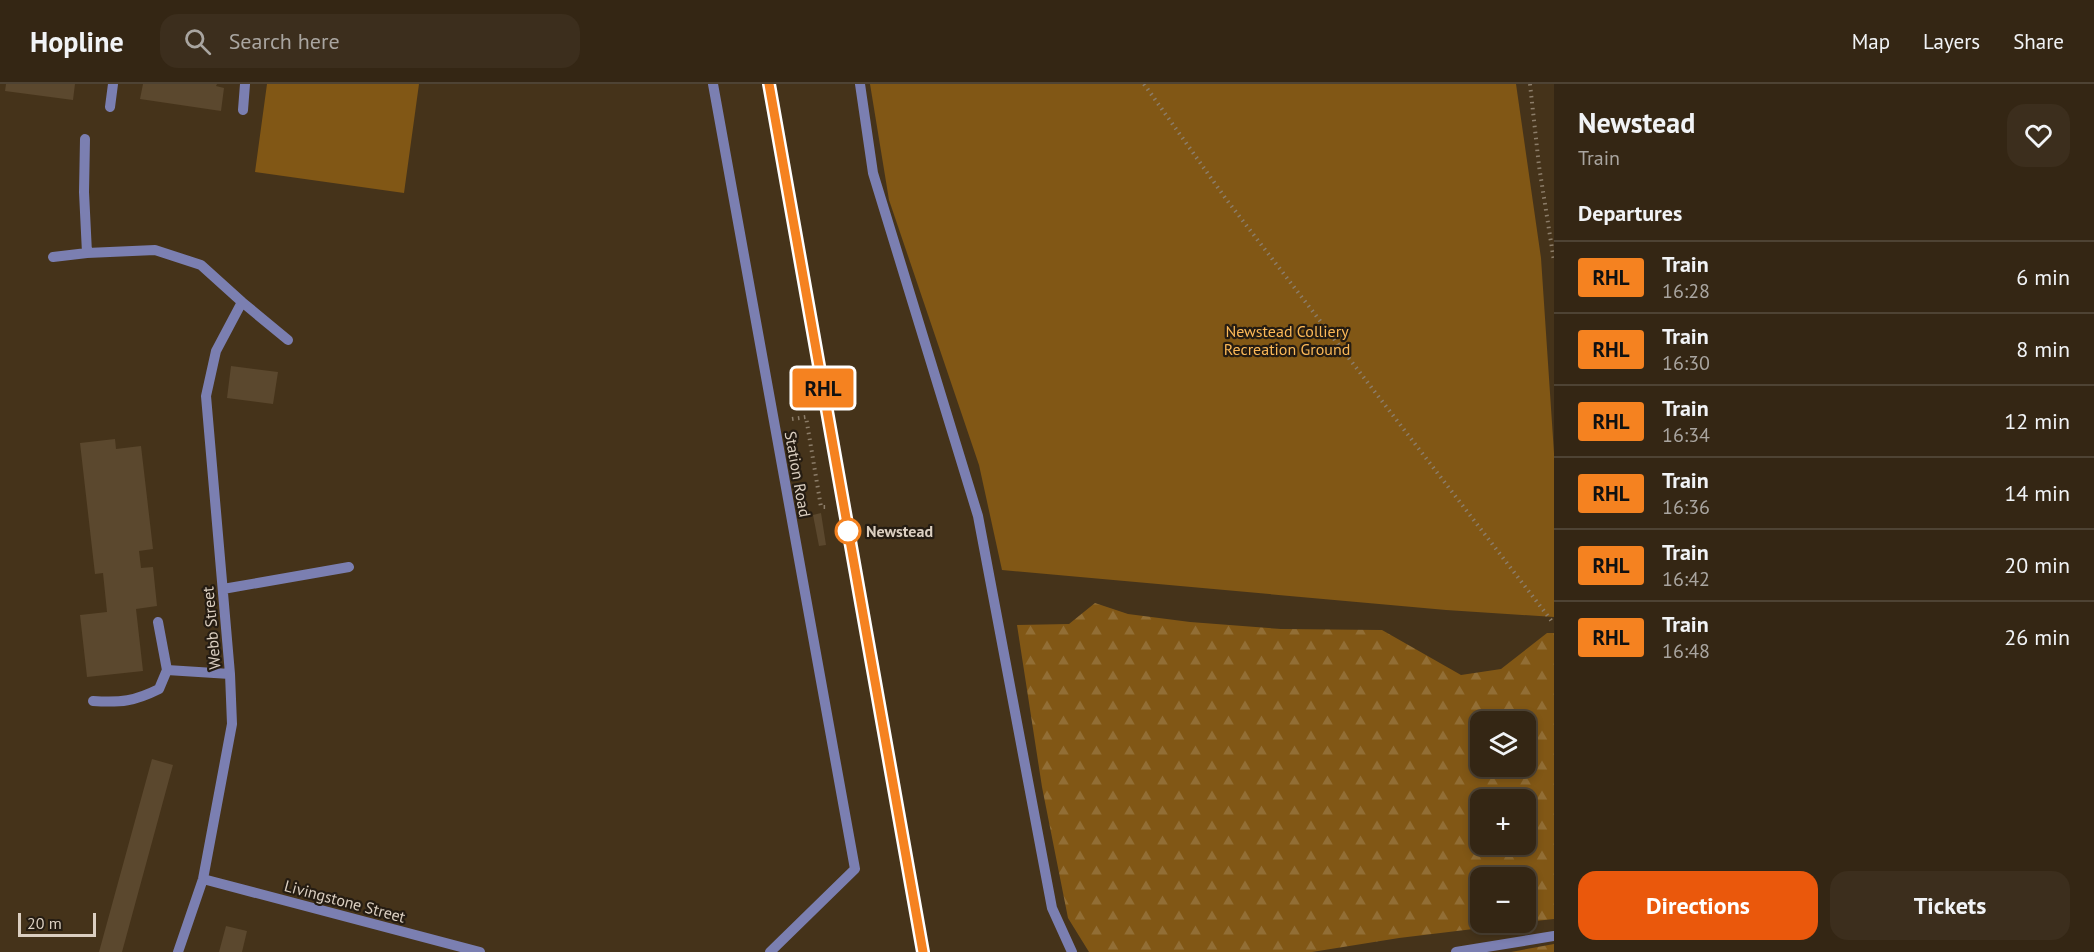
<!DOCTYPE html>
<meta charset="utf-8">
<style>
:root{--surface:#342614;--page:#3c2e1d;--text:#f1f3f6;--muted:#a9a5a0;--line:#4e4334;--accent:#ea580c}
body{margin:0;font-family:"PT Sans",sans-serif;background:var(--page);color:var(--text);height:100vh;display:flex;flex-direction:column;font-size:22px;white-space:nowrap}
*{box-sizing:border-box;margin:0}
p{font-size:20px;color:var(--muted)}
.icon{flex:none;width:33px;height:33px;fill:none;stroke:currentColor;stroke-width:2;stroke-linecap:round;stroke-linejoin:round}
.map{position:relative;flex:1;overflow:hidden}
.side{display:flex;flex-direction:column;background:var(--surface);width:540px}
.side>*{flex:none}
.badge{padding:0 12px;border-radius:4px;font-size:21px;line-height:39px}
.buttons{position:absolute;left:1470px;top:627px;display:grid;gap:12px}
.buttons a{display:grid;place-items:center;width:66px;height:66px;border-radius:12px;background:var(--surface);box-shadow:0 3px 9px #0003,0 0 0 2px var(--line);font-size:30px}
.scale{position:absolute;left:18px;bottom:15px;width:78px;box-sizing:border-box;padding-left:6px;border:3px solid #dbcfc1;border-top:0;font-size:16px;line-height:21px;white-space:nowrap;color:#dbcfc1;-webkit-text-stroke:4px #251c12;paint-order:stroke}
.map>.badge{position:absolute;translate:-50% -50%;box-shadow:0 0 0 3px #fff}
h2{padding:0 24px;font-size:22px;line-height:54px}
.round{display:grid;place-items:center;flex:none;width:63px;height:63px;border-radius:18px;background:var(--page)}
.headline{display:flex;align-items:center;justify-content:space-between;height:102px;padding:0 24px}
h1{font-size:28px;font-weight:700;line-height:45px}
.button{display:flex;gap:12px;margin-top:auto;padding:12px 24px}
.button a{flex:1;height:69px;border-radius:18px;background:var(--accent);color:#fff;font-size:24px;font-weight:700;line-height:69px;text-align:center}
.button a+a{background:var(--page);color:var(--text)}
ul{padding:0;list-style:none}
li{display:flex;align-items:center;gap:18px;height:72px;padding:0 24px;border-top:2px solid var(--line)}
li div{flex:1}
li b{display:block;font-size:22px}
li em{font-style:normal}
li .badge{min-width:66px;font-weight:700;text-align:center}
header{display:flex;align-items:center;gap:36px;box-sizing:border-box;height:84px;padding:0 30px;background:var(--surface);border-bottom:2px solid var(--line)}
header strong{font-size:28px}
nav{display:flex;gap:33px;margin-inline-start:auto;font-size:21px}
.search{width:420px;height:54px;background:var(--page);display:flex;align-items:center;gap:15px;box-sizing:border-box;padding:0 21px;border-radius:18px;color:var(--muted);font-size:22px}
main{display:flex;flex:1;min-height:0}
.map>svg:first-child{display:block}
.green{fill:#815715}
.forest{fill:url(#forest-firs);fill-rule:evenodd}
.building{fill:#5b482e}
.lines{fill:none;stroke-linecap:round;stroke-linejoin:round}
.path{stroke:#8c7d69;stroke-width:4;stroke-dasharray:1.5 4.5;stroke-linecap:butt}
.minor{stroke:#7b7fb1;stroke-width:10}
.rail-casing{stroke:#bdb0a0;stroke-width:7}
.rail{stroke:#251c12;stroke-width:4.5;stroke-dasharray:14;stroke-linecap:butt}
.line-casing{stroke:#fff;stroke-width:14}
.line{stroke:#f58220;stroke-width:9}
.stop-dot{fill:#fff;stroke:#f58220;stroke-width:3}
.labels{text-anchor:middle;stroke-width:4.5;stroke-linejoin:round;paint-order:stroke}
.park-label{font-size:16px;fill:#fcb958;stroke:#251c12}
.street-label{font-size:16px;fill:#dbcfc1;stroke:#251c12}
.stop-label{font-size:16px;font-weight:bold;fill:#dbcfc1;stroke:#251c12;text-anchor:start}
</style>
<header>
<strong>Hopline</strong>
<div class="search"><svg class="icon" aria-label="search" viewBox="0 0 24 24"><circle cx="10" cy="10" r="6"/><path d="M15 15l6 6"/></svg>Search here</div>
<nav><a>Map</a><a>Layers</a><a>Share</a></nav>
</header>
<main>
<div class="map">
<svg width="1554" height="868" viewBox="0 0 1554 868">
<defs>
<pattern id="forest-firs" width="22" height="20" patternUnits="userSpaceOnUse" patternTransform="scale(1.5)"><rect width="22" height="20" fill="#815715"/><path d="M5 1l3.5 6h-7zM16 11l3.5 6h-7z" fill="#926e35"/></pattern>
</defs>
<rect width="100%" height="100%" fill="#45331a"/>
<!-- green -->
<path class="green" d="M267,0h152l-15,109 -149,-21z
M870,0h646l25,174 13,195v164l-108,-7 -444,-40 -23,-105 -90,-265z"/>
<!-- forest -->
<path class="forest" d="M1095,519l33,11 62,8 91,7 101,1 79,45 40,-6 46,-36h7v286l-28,3v-44h-46v44l43,1 -124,15 -87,14h-223l-21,-34 -26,-131 -25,-162 52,-1zM1480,638h46v44h-46zM1480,716h46v44h-46z
M1554,860v8h-43z"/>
<!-- building -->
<path class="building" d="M6,0h69l-2,16 -68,-9z
M143,0h74l-1,2 8,2 -3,23 -81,-12z
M231,282l47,6 -5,32 -46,-6z
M115,355l1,10 25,-3 12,103 -14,2 2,17 12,-1 4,39 -21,3 7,62 -56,6 -7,-62 27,-3 -4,-39 -8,1 -15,-131z
M821,429l5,32 -7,1 -6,-31z
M152,675l21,6 -51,187h-23z
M226,842l21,5 -5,21h-23z"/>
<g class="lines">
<!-- path -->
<path class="path" d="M1144,0l82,115 328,425
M1530,0l9,82 15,95
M792,335l14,-2 15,90h5"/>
<!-- minor -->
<path class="minor" d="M713,0l142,785 -85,83
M860,0l13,89 105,343 74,392 20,44
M110,23l3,-23
M243,26l2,-26
M85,55l-1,53 3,61
M53,173l34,-4 68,-3 46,15 41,37 -26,49 -10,45 24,278 2,50 -29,155 -25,73
M242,218l46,38
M223,505l126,-22
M167,586l63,4
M93,617c28,2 42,0 66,-12l8,-19 -9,-48
M203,795l277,73
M1456,868l98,-16"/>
<!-- rail casing -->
<g class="rail-casing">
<path id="rail" d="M769,0l154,868"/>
</g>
<!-- rail -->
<use href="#rail" class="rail"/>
</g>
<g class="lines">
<!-- line casing -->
<g class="line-casing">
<path id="line" d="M769,0l154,868"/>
</g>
<!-- line -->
<use href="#line" class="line"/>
</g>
<!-- markers -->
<circle class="stop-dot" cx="848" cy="447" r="12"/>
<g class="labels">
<!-- park labels -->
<g class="park-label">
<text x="1287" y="253">Newstead Colliery<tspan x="1287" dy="18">Recreation Ground</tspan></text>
</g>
<!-- street labels -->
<g class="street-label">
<text transform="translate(798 390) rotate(80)" y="6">Station Road</text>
<text transform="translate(211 544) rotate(-95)" y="6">Webb Street</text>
<text transform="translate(345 817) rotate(15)" y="6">Livingstone Street</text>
</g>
<!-- stop labels -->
<g class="stop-label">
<text x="866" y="453">Newstead</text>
</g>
</g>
</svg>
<div class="buttons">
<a><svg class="icon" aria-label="layers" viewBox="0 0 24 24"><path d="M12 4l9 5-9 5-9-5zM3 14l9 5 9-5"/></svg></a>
<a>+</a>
<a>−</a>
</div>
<div class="scale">20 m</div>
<b class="badge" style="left:823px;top:304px;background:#f58220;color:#111">RHL</b>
</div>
<section class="side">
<div class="headline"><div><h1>Newstead</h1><p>Train</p></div><a class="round"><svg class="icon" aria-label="heart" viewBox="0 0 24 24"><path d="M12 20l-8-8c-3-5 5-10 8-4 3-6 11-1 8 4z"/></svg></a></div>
<h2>Departures</h2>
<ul>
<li><span class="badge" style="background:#f58220;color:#111">RHL</span><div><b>Train</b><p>16:28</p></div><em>6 min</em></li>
<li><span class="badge" style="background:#f58220;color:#111">RHL</span><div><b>Train</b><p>16:30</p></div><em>8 min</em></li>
<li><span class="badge" style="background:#f58220;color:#111">RHL</span><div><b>Train</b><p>16:34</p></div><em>12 min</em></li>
<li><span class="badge" style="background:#f58220;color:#111">RHL</span><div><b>Train</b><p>16:36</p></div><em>14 min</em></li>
<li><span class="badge" style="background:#f58220;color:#111">RHL</span><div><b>Train</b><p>16:42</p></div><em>20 min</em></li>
<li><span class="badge" style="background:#f58220;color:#111">RHL</span><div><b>Train</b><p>16:48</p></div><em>26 min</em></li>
</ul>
<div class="button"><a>Directions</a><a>Tickets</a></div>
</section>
</main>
